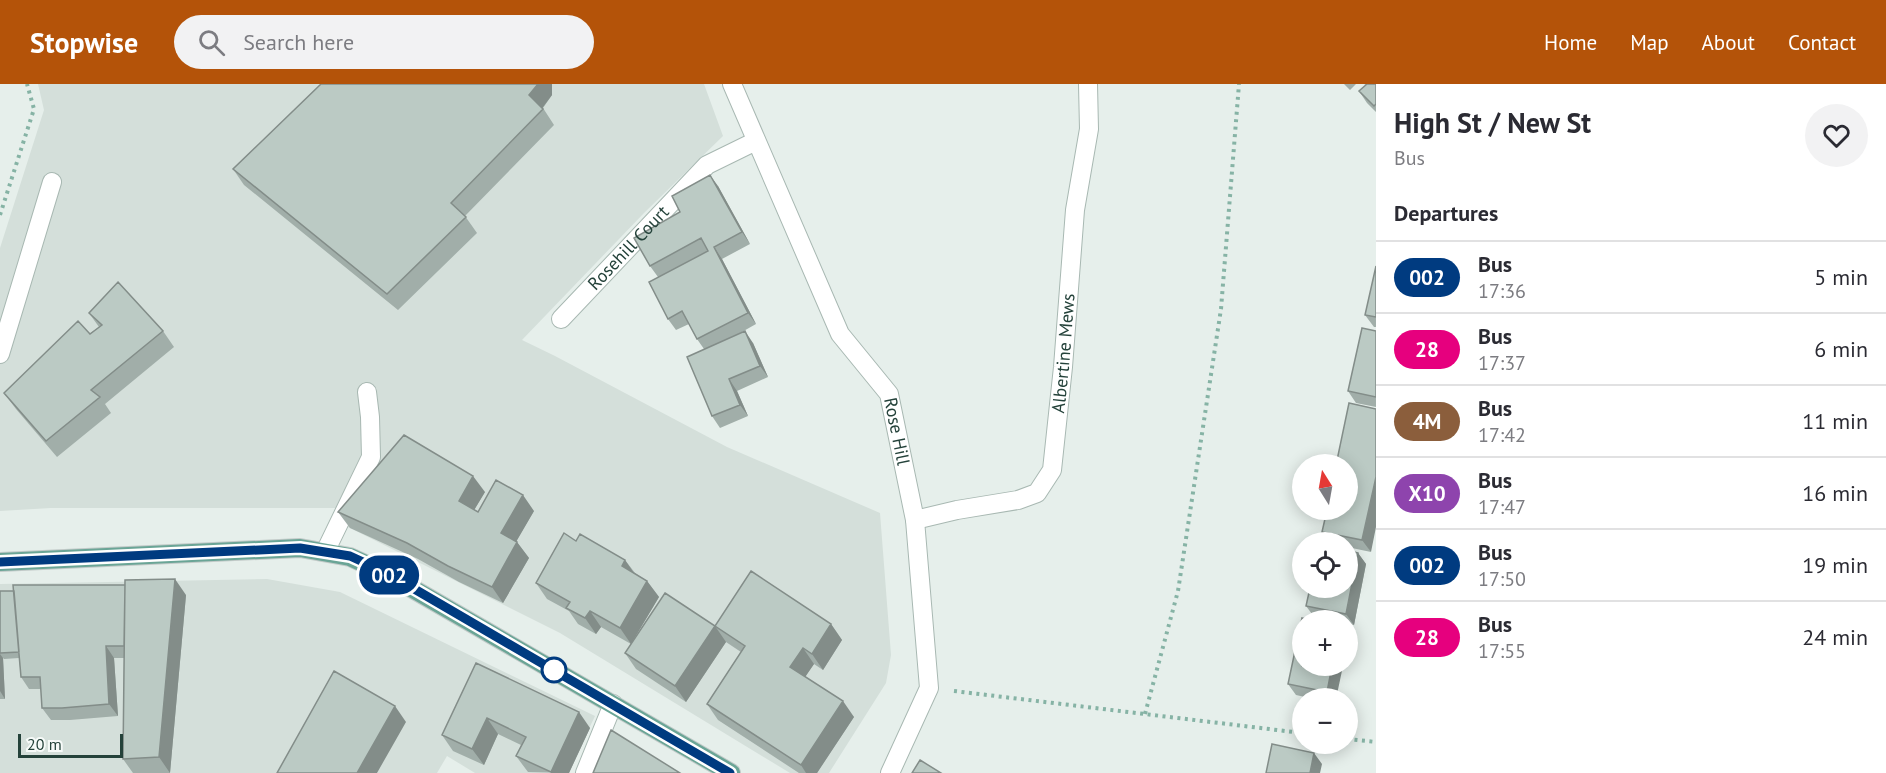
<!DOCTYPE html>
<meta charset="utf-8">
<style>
:root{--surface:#fff;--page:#f2f2f3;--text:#2b2b33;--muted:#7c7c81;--line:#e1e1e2;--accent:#b45309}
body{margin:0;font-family:"PT Sans",sans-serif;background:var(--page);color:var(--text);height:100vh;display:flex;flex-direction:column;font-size:22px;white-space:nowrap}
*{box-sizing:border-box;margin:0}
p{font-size:20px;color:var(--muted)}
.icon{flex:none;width:33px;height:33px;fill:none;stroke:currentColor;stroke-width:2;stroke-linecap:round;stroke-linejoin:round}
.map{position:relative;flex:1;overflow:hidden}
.panel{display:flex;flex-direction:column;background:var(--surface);width:510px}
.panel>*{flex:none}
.badge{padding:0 12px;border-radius:20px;font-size:21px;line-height:39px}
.needle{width:39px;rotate:349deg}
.fabs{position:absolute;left:1292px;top:370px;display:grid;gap:12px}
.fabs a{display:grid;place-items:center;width:66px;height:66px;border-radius:50%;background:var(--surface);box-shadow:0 3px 15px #0003;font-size:30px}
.scale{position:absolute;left:18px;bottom:15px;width:105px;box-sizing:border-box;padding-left:6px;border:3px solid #24423a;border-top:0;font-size:16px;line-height:21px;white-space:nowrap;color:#24423a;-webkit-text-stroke:4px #f7fbf9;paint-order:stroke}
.map>.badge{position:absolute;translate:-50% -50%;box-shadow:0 0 0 3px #fff}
h2{padding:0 18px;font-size:22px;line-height:54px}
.round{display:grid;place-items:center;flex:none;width:63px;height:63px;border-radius:32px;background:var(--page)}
.headline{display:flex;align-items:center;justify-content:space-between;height:102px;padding:0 18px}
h1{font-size:28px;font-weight:700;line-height:45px}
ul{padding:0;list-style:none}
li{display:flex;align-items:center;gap:18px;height:72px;padding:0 18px;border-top:2px solid var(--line)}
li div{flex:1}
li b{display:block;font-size:22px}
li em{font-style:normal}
li .badge{min-width:66px;font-weight:700;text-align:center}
header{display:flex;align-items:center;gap:36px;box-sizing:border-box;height:84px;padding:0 30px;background:var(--accent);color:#fff}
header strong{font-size:28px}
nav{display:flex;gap:33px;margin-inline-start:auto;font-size:21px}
.search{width:420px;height:54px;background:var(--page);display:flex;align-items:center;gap:15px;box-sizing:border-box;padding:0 21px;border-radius:33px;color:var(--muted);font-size:22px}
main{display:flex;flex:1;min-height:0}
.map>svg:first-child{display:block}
.built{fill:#d4dfda}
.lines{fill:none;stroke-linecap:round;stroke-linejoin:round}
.minor-casing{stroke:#a8b8b2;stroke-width:20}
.major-casing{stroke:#c2cac8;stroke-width:20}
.path{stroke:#86b3a5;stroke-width:4;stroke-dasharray:3 4.5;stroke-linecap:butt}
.minor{stroke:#fff;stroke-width:18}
.major{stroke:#6aa596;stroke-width:18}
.wall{fill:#a1aea9}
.shaded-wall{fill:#838d89}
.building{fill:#bbcac4;stroke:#838d89;stroke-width:1.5}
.line-casing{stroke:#fff;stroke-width:14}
.line{stroke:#003b80;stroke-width:9}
.stop-dot{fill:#fff;stroke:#003b80;stroke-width:3}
.labels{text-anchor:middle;stroke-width:5;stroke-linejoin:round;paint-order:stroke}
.street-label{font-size:18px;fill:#24423a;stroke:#f7fbf9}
</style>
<header>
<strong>Stopwise</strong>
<div class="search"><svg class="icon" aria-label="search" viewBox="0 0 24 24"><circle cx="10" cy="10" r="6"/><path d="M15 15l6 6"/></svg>Search here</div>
<nav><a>Home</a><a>Map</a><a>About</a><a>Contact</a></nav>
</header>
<main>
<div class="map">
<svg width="1376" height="689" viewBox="0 0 1376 689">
<rect width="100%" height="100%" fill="#e6efeb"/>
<!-- built -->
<path class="built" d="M38,0h666l19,52 -79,77 -122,127 33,16 172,91 153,66 11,142 -5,28 -57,90h-39l-230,-140 -212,-106 11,-19h-308l-51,3v-263l44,-138z
M267,495l73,13 255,124 -27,57h-93l-28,-17 -10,17h-437v-189z"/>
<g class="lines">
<!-- minor casing -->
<g class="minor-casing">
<g id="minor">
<path id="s1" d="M732,0l108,250 49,60 26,126 14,168 -39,85"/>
<path id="s2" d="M561,235l146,-154 49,-24"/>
<path d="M0,270l52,-172"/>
<path id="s3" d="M915,436l42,-10 61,-10 19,-7 15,-23 11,-103 12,-157 14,-81 -1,-45"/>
<path d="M325,468l46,-95 -1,-40 -3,-25"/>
<path d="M585,689l28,-69"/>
</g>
</g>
<!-- major casing -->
<g class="major-casing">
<path id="major" d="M0,478l300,-14 50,9 37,17 344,199"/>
</g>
<!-- path -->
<path class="path" d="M0,131l34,-106 -7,-25
M954,607l348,42
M1145,630l33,-123 43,-282 18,-225
M1347,655l29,3"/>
<!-- minor -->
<use href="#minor" class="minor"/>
<!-- major -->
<use href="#major" class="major"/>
</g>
<!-- wall -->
<path class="wall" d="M321,0h231v11l-9,13 11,17 -89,91 12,17 -79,77 -154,-125 -11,-16z
M1344,0h12l-6,6z
M1364,0h12v28l-9,-9 -8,-12 7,-6z
M718,102l32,58 -28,15 34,65 -23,13 20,6 15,34 -31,14 11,25 -28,12 -8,-12 -8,-67 -7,-10 -8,-15 -13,6 -8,-11 -10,-42 -8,-11 30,-54z
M1376,182v61h-2l-9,-12z
M89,229l74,18 11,16 -69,57 6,9 -54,44 -41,-48 -12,-16 95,-66z
M1376,247v76l-20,-4 -8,-12z
M485,408l-11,18 4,2 56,-1 -18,30 13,17 -26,45 -44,-21 -41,-23 -68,-31 -12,-16z
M1347,426l24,42 -24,-5v-4h-17l-8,-11z
M576,457l49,19 10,13 12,8 12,16 -28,47 -30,-17 -5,7 -18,-10 -9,-13 -22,-12 -11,-16z
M1358,469l8,11 -12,61 -7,-1v-3h-15l-17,-3 -9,-12z
M0,507l186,4 -16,178h-37l-10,-14 1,-101h-10l4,58 -48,4h-19l-9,-12 -1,-19h-12l-8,-12 -2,-19 -15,1 -1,-1 2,41h-5z
M1315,537l21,78h-22l-18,-4 -8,-11z
M831,540l11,16 -19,30 -9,-6 -9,13 49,40 -37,56h-18l-81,-53 -11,-16 34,-52 -15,-10 -11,-16z
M715,542l11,16 -40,60 -50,-33 -11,-16z
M476,579l114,65 -21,45 -41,-1 -12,-16 5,-11 -23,-11 -14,31 -31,-14 -11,-16z"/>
<!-- shaded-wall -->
<path class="shaded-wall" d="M538,0h14v11l-12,16 -11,-16z
M710,91l8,11 32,58 -8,-12z
M714,163l8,12 34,65 -8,-11z
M745,247l8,12 15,34 -8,-11z
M729,295l8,12 11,25 -8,-11z
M473,392l12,16 -15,25 -11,-16z
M1376,393v50l-5,25 -9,-12z
M523,411l11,16 -22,38 -11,-16z
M517,458l12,16 -26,45 -11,-16z
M1358,469l8,11 -12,61 -8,-11z
M625,476l11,16 -14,-10z
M175,495l11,16 -16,178 -11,-16z
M647,497l12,16 -28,47 -11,-16z
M590,527l11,16 -5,7 -11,-16z
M831,540l11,16 -19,30 -11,-16z
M715,542l11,16 -40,60 -11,-16z
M1347,551l2,3 -2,9z
M106,562l8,12 4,58 -9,-12z
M803,564l11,16 -13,19 -11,-16z
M0,570l3,4 2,41 -5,-8z
M1332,582h11l-7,33h-4l-5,-7z
M843,617l11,16 -37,56h-11l-5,-8z
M395,622l11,16 -29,51h-20z
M579,628l11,16 -21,45h-18v-1z
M487,634l11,16 -14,31 -12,-16z
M1314,669l8,11 -2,9h-10z"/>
<!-- building -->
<path class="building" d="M321,0h217l-9,11 14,14 -92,94 15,14 -79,77 -154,-125z
M1367,0h9v20l-2,2 -15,-15z
M710,91l32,57 -28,15 34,66 -51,26 -15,-28 -14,8 -19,-37 59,-31 -7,-13 -51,28 -16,-28 46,-26 -8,-16z
M1376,182v51l-11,-2z
M118,198l45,49 -72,59 9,7 -54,44 -42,-48 74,-72 12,13 12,-9 -13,-12z
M1362,244l14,3v66l-28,-6z
M745,247l15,35 -31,13 11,26 -28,11 -25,-59z
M1349,319l27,6v68l-14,63 -40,-8 5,-22h20v-45h-11z
M404,351l69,41 -14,25 19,11 18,-32 27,15 -22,38 16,9 -25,45 -44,-21 -41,-23 -69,-31z
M564,449l12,8 4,-7 45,26 -3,6 25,15 -27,47 -30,-17 -5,7 -19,-10 4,-6 -34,-19z
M1347,466l11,3 -12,61 -40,-8 4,-18h37z
M751,487l80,53 -19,30 -9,-6 -13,19 53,34 -42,64 -94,-61 38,-58 -30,-20z
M175,495l-16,178 -36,2 2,-179z
M13,501h112l-1,61h-18l3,58 -47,4h-20l-2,-31h-19z
M0,507h14l5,61 -19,1z
M665,509l50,33 -40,60 -50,-33z
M1302,534l13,3h-13v45h30l-5,26 -39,-8z
M476,579l103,49 -28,60 -35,-16 10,-19 -39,-19 -15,31 -30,-14z
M334,587l61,35 -38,67h-80z
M611,646l69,43h-87z
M1272,660l42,9 -4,20h-44z
M920,676l21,13h-29z"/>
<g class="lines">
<!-- line casing -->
<g class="line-casing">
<path id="line" d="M0,478l300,-14 50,8 37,17 343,200"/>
</g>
<!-- line -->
<use href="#line" class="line"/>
</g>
<!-- markers -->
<circle class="stop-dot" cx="554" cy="586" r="12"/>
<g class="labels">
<!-- street labels -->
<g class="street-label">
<text dy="6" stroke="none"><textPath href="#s2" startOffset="98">Rosehill Court</textPath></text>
<text dy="6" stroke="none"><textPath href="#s3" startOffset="270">Albertine Mews</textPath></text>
<text dy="6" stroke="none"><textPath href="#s1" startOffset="388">Rose Hill</textPath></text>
</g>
</g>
</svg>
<div class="fabs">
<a><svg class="needle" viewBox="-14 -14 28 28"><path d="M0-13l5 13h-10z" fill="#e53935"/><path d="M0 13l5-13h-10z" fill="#7c7c81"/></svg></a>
<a><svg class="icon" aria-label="locate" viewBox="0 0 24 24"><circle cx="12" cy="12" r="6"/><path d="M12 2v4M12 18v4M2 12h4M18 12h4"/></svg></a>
<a>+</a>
<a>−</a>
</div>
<div class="scale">20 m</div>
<b class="badge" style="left:389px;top:491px;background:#003b80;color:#fff">002</b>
</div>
<section class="panel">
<div class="headline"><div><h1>High St / New St</h1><p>Bus</p></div><a class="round"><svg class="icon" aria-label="heart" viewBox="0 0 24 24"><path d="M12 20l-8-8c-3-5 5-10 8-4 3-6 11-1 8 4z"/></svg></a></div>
<h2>Departures</h2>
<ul>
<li><span class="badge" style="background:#003b80;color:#fff">002</span><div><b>Bus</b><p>17:36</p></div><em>5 min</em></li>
<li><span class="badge" style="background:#e6007e;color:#fff">28</span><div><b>Bus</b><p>17:37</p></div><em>6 min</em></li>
<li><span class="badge" style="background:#8b5e3c;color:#fff">4M</span><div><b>Bus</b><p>17:42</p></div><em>11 min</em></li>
<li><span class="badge" style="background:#8e44ad;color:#fff">X10</span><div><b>Bus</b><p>17:47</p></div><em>16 min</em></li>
<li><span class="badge" style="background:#003b80;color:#fff">002</span><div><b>Bus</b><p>17:50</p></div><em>19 min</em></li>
<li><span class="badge" style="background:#e6007e;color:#fff">28</span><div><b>Bus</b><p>17:55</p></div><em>24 min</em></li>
</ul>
</section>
</main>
